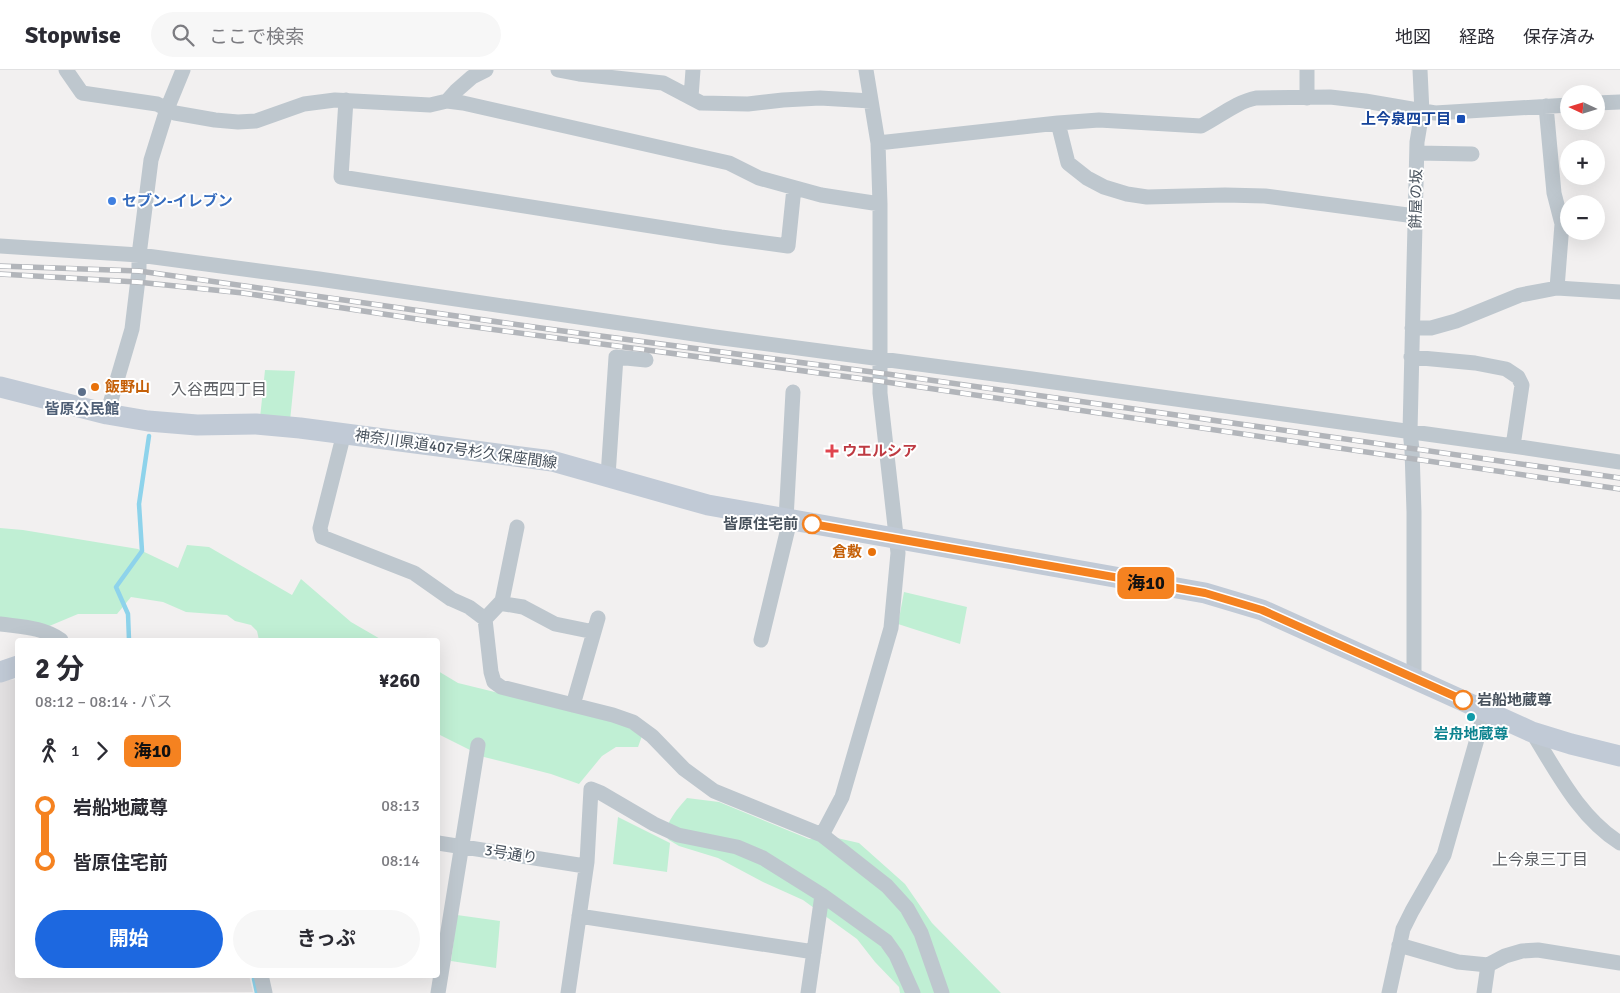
<!DOCTYPE html>
<html lang="ja">
<meta charset="utf-8">
<style>
:root{--surface:#fff;--page:#f7f7f7;--text:#2b2b33;--muted:#7c7c81;--line:#e1e1e2;--accent:#1d68e0}
body{margin:0;font-family:Signika,"Noto Sans JP",sans-serif;background:var(--page);color:var(--text);height:100vh;display:flex;flex-direction:column;font-size:19px;white-space:nowrap}
*{box-sizing:border-box;margin:0}
p{font-size:16px;color:var(--muted)}
.icon{flex:none;width:28px;height:28px;fill:none;stroke:currentColor;stroke-width:2;stroke-linecap:round;stroke-linejoin:round}
.map{position:relative;flex:1;overflow:hidden}
.side{position:absolute;left:15px;top:568px;width:425px;height:340px;display:flex;flex-direction:column;background:var(--surface);border-radius:5px;box-shadow:0 5px 20px #0002}
.side>*{flex:none}
.badge{padding:0 10px;border-radius:8px;font-size:18px;line-height:32px}
.needle{width:32px;rotate:274deg}
.controls{position:absolute;left:1560px;top:15px;display:grid;gap:10px}
.controls a{display:grid;place-items:center;width:45px;height:45px;border-radius:50%;background:var(--surface);box-shadow:0 5px 20px #0002;font-size:25px}
.map>.badge{position:absolute;translate:-50% -50%;box-shadow:0 0 0 2px #fff}
.legs{display:flex;align-items:center;gap:8px;height:55px;padding:0 20px;font-size:16px}
.legs p{margin-inline-start:auto}
.headline{display:flex;align-items:center;justify-content:space-between;height:85px;padding:0 20px}
h1{font-size:28px;font-weight:700;line-height:38px}
.button{display:flex;gap:10px;margin-top:auto;padding:10px 20px}
.button a{flex:1;height:58px;border-radius:30px;background:var(--accent);color:#fff;font-size:20px;font-weight:700;line-height:58px;text-align:center}
.button a+a{background:var(--page);color:var(--text)}
ul{padding:0 20px;list-style:none}
li{display:flex;align-items:center;gap:18px;height:55px;font-size:19px}
li i{display:grid;place-items:center;width:8px;height:100%;margin:0 6px;background:currentColor}
li i::after{content:'';width:12px;height:12px;margin:-6px;border:4px solid;border-radius:50%;background:var(--surface)}
li p{margin-inline-start:auto}
li:first-child i{background:linear-gradient(#0000 50%,currentColor 0)}
li:last-child i{background:linear-gradient(currentColor 50%,#0000 0)}
header{display:flex;align-items:center;gap:30px;box-sizing:border-box;height:70px;padding:0 25px;background:var(--surface);border-bottom:1px solid var(--line)}
header strong{font-size:24px}
nav{display:flex;gap:28px;margin-inline-start:auto;font-size:18px}
.search{width:350px;height:45px;background:var(--page);display:flex;align-items:center;gap:12px;box-sizing:border-box;padding:0 18px;border-radius:28px;color:var(--muted);font-size:19px}
.map>svg:first-child{display:block}
.education{fill:#e3e1e2}
.green{fill:#c0efd4}
.lines{fill:none;stroke-linecap:round;stroke-linejoin:round}
.stream{stroke:#8ed3eb;stroke-width:4.5}
.street{stroke:#bec7ce;stroke-width:15}
.secondary{stroke:#c1cad6;stroke-width:21}
.rail-casing{stroke:#b2b5ba;stroke-width:5.5}
.rail{stroke:#fff;stroke-width:4;stroke-dasharray:11;stroke-linecap:butt}
.line-1-casing{stroke:#fff;stroke-width:11}
.line-1{stroke:#f58220;stroke-width:8}
.transit-dot{fill:#1a4fb4;stroke:#fff;stroke-width:2}
.shop-dot{fill:#3f7fe0;stroke:#fff;stroke-width:2}
.food-dot{fill:#e8710a;stroke:#fff;stroke-width:2}
.service-dot{fill:#5c6f8a;stroke:#fff;stroke-width:2}
.health-dot{fill:#e0444e;stroke:#fff;stroke-width:2}
.stop-1-dot{fill:#fff;stroke:#f58220;stroke-width:2.5}
.culture-dot{fill:#0f9aa8;stroke:#fff;stroke-width:2}
.labels{text-anchor:middle;stroke-width:4;stroke-linejoin:round;paint-order:stroke}
.transit-label{font-size:15px;font-weight:bold;fill:#164399;stroke:#fff;text-anchor:end}
.street-label{font-size:15px;fill:#48525d;stroke:#fff}
.shop-label{font-size:15px;font-weight:bold;fill:#366cbe;stroke:#fff;text-anchor:start}
.food-label{font-size:15px;font-weight:bold;fill:#c56008;stroke:#fff;text-anchor:start}
.service-label{font-size:15px;font-weight:bold;fill:#4e5e75;stroke:#fff}
.health-label{font-size:15px;font-weight:bold;fill:#be3a42;stroke:#fff;text-anchor:start}
.stop-label{font-size:15px;font-weight:bold;fill:#48525d;stroke:#fff;text-anchor:end}
.culture-label{font-size:15px;font-weight:bold;fill:#0d838f;stroke:#fff}
.neighbourhood-label{font-size:16px;fill:#5d6065;stroke:#fff}
</style>
<header>
<strong>Stopwise</strong>
<div class="search"><svg class="icon" aria-label="search" viewBox="0 0 24 24"><circle cx="10" cy="10" r="6"/><path d="M15 15l6 6"/></svg>ここで検索</div>
<nav><a>地図</a><a>経路</a><a>保存済み</a></nav>
</header>
<div class="map">
<svg width="1620" height="923" viewBox="0 0 1620 923">
<rect width="100%" height="100%" fill="#f2f0f0"/>
<!-- education -->
<path class="education" d="M17,609l1,296h231l4,17 -253,1v-312z"/>
<!-- green -->
<path class="green" d="M265,300l30,1 -5,50 -30,-3z
M0,458l23,2 115,19 40,19 9,-23 22,2 83,48 9,-16 50,43 31,18h-123l-2,-9 -6,-6 -16,-4 -8,-6 -41,-3 -23,-10 -32,-5 -14,17h-39l-31,13 -47,-8z
M904,522l63,15 -7,37 -62,-20z
M438,601l20,12 166,41 18,12 -4,11h-22l-14,9 -23,28 -28,-10 -67,-17 -46,-23z
M687,728l32,4 90,37 28,-1 22,5 46,41 27,39 69,70h-101l-1,-6 -24,-25 -18,-23 -54,-39 -40,-18 -45,-24 -39,-12 -10,-6 -4,-5c2,-14 12,-26 22,-37z
M618,747l52,26 -3,29 -54,-8z
M457,845l43,6 -4,47 -45,-7z"/>
<g class="lines">
<!-- stream -->
<path class="stream" d="M129,570l-1,-26 -12,-27 26,-36 -3,-47 10,-68
M254,909l3,14"/>
<!-- street -->
<path class="street" d="M66,0l16,23 75,11 18,9 40,7 23,2 18,-1 48,-17 31,-4 95,5 17,-4 9,-10 16,-14 14,-7
M558,0l21,4 84,9 38,20 47,1 35,-4 37,-2 51,3
M691,27l2,-27
M1307,28v-28
M346,30l-5,77 380,60 67,9 6,-58
M447,31l16,2 266,60 30,15 62,17 59,9
M1596,33l24,-1
M1546,36l8,87 8,31 -5,64
M1058,53l10,40 19,15 17,9 23,7 20,3 78,-2 40,1 150,20
M878,73l180,-20 41,-3 102,6c18,-9 35,-24 55,-28l74,-1 35,4 70,12 134,-8
M1417,83l55,1
M0,176l139,9 180,24 396,58 317,42 481,67 107,16
M1412,258h19l25,-7 64,-26 37,-7 63,4
M1411,287l64,6 31,6 12,8 4,8 -9,61
M107,344l25,-85 7,-58v-16l12,-95 16,-51 16,-39
M344,363l-24,95 2,9 92,36 37,26 18,8 16,12 6,53 3,10 7,5 112,28 20,7 19,14 32,33 30,22 108,44 65,51 20,22 14,25 21,60
M608,406l8,-119 30,3
M786,449l7,-127
M502,531l3,3 18,3 32,17 39,8
M485,549l17,-18 15,-74
M0,554c22,3 43,3 61,16
M761,570l29,-120
M1414,608v-166l-2,-62 -2,-19 7,-289 5,-30 -2,-42
M573,635l25,-87
M1532,662c25,40 47,85 88,111
M822,765l20,-38 49,-169 7,-75 -18,-160v-189l-2,-61 -12,-73
M438,773l147,23
M579,846l235,36
M1399,875l59,17 30,3 17,-9 17,-5 16,-1 82,13
M261,905l4,18
M438,923l40,-248
M568,923l19,-131 4,-73 10,4 53,31 24,11 59,12 26,11 59,37 64,46 10,14 17,38
M808,923l14,-98
M1389,923l14,-64 9,-18 32,-56 41,-144
M1484,923l4,-28"/>
<!-- secondary -->
<path class="secondary" d="M0,317l107,27 41,7 49,4 59,-1 44,4 252,33 156,44 497,88 57,17 270,122 39,12 49,12
M0,602l18,-6"/>
<!-- rail casing -->
<g class="rail-casing">
<path id="rail" d="M0,196l139,5 409,58 332,44 740,105
M0,204l137,8 106,11 187,28 449,60 741,108"/>
</g>
<!-- rail -->
<use href="#rail" class="rail"/>
</g>
<g class="lines">
<!-- line-1 casing -->
<g class="line-1-casing">
<path id="line-1" d="M812,454l393,69 57,17 201,90"/>
</g>
<!-- line-1 -->
<use href="#line-1" class="line-1"/>
</g>
<!-- markers -->
<rect class="transit-dot" x="1456" y="44" width="10" height="10" rx="2.5"/>
<circle class="shop-dot" cx="112" cy="131" r="5"/>
<g class="food-dot">
<circle cx="95" cy="317" r="5"/>
<circle cx="872" cy="482" r="5"/>
</g>
<circle class="service-dot" cx="82" cy="322" r="5"/>
<path class="health-dot" d="M829.5 373.5h5v5h5v5h-5v5h-5v-5h-5v-5h5z"/>
<g class="stop-1-dot">
<circle cx="812" cy="454" r="9"/>
<circle cx="1463" cy="630" r="9"/>
</g>
<circle class="culture-dot" cx="1471" cy="647" r="5"/>
<g class="labels">
<!-- transit labels -->
<g class="transit-label">
<text x="1451" y="54">上今泉四丁目</text>
</g>
<!-- street labels -->
<g class="street-label">
<text transform="translate(1416 129) rotate(-89)" y="5">餅屋の坂</text>
<text transform="translate(456 379) rotate(8)" y="5">神奈川県道407号杉久保座間線</text>
<text transform="translate(511 784) rotate(9)" y="5">3号通り</text>
</g>
<!-- shop labels -->
<g class="shop-label">
<text x="122" y="136">セブン-イレブン</text>
</g>
<!-- food labels -->
<g class="food-label">
<text x="105" y="322">飯野山</text>
<text x="862" y="487" text-anchor="end">倉敷</text>
</g>
<!-- service labels -->
<g class="service-label">
<text x="82" y="344">皆原公民館</text>
</g>
<!-- health labels -->
<g class="health-label">
<text x="842" y="386">ウエルシア</text>
</g>
<!-- stop labels -->
<g class="stop-label">
<text x="798" y="459">皆原住宅前</text>
<text x="1477" y="635" text-anchor="start">岩船地蔵尊</text>
</g>
<!-- culture labels -->
<g class="culture-label">
<text x="1471" y="669">岩舟地蔵尊</text>
</g>
<!-- neighbourhood labels -->
<g class="neighbourhood-label">
<text x="219" y="325">入谷西四丁目</text>
<text x="1540" y="795">上今泉三丁目</text>
</g>
</g>
</svg>
<div class="controls">
<a><svg class="needle" viewBox="-14 -14 28 28"><path d="M0-13l5 13h-10z" fill="#e53935"/><path d="M0 13l5-13h-10z" fill="#7c7c81"/></svg></a>
<a>+</a>
<a>−</a>
</div>
<b class="badge" style="left:1146px;top:513px;background:#f58220;color:#111">海10</b>
<section class="side">
<div class="headline"><div><h1>2 分</h1><p>08:12 – 08:14 · バス</p></div><b>¥260</b></div>
<div class="legs"><svg class="icon" aria-label="walk" viewBox="0 0 24 24"><circle cx="13" cy="4" r="2"/><path d="M13 8l-2 6 4 7M11 14l-3 7M7 12l3-4h3l4 4"/></svg>1<svg class="icon" aria-label="forward" viewBox="0 0 24 24"><path d="M9 5l7 7-7 7"/></svg><b class="badge" style="background:#f58220;color:#111">海10</b></div>
<ul>
<li><i style="color:#f58220"></i><b>岩船地蔵尊</b><p>08:13</p></li>
<li><i style="color:#f58220"></i><b>皆原住宅前</b><p>08:14</p></li>
</ul>
<div class="button"><a>開始</a><a>きっぷ</a></div>
</section>
</div>
